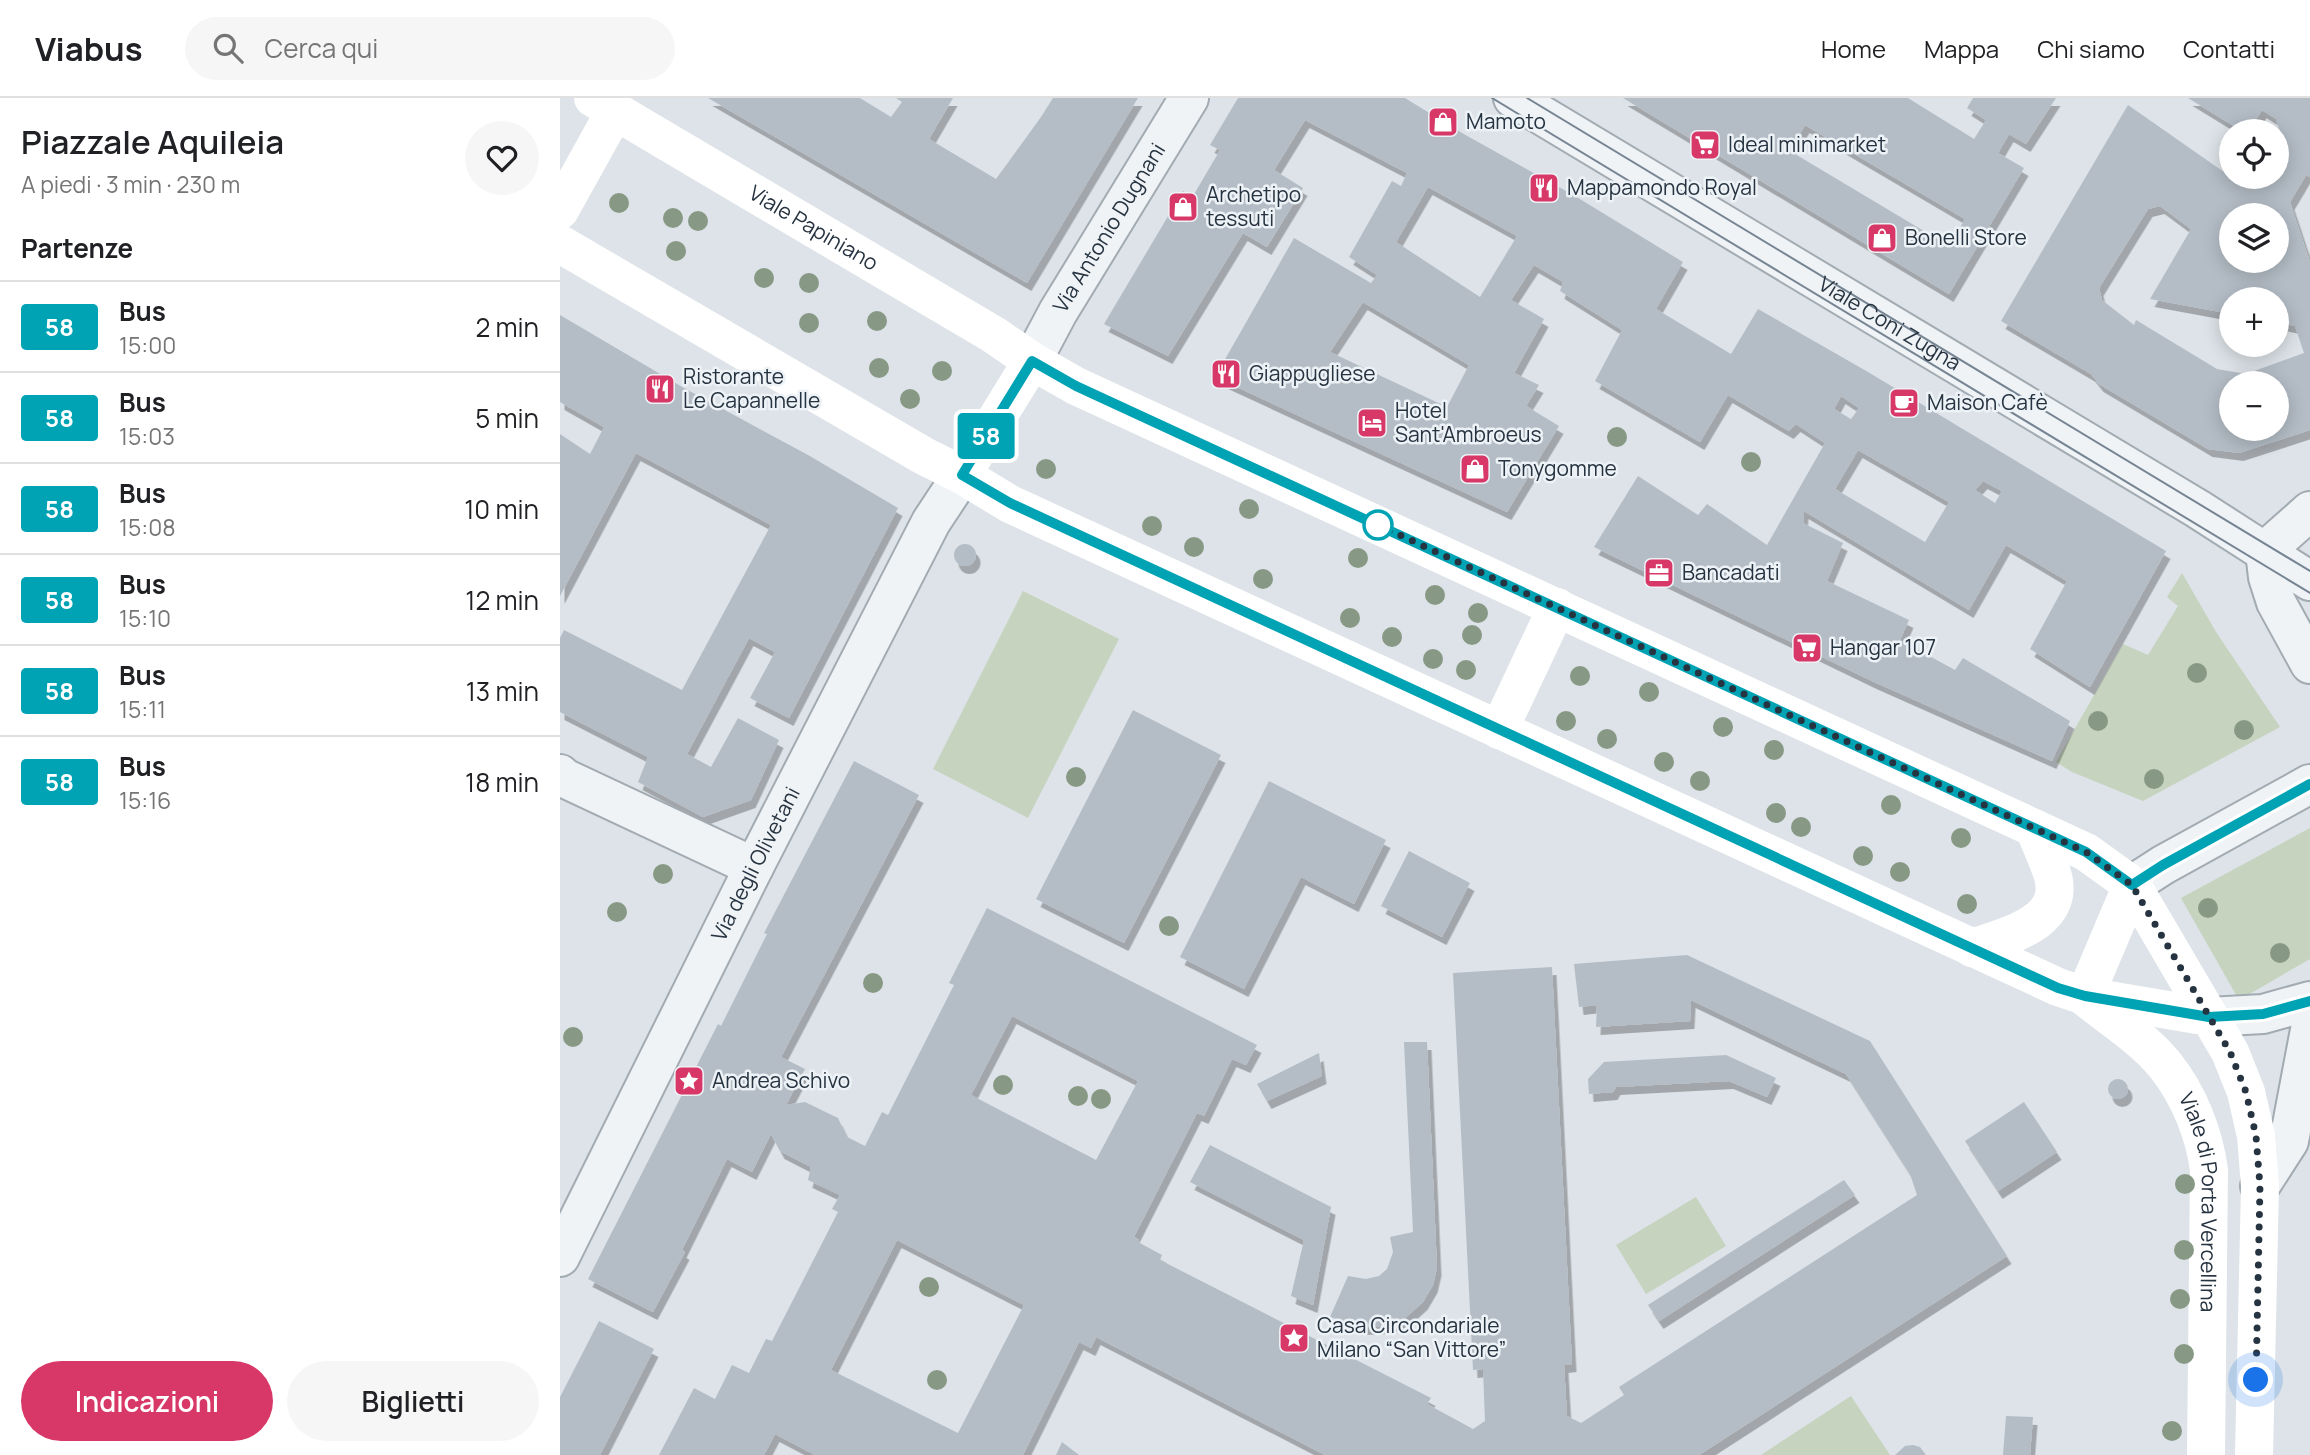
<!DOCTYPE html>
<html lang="it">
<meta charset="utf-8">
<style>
:root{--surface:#fff;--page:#f6f6f6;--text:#202124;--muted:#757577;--line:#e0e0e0;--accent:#d83867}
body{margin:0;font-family:Manrope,sans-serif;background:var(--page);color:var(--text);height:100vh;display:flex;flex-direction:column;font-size:26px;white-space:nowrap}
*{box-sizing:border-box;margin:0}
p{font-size:23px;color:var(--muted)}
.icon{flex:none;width:38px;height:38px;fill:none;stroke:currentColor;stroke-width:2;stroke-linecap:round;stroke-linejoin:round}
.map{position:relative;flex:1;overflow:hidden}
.side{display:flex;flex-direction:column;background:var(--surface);width:560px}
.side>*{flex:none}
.badge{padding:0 14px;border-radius:5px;font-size:24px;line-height:46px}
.fabs{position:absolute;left:1659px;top:21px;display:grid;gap:14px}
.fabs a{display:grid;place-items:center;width:70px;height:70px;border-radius:50%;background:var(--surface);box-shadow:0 4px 18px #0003;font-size:35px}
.you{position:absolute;width:35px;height:35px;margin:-18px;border:5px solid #fff;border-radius:50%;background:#1a73e8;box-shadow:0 0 0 10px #1a73e833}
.map>.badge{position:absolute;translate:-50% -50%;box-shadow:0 0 0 4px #fff}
h2{padding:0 21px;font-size:26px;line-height:63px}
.round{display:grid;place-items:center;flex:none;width:74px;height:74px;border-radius:37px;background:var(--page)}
.overview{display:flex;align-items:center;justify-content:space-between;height:119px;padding:0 21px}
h1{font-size:33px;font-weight:600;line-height:52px}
.primary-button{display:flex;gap:14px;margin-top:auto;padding:14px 21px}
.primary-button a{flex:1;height:80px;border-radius:42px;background:var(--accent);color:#fff;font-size:28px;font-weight:600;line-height:80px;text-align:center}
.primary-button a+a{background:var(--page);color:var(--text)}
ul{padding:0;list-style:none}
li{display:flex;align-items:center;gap:21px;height:91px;padding:0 21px;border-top:2px solid var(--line)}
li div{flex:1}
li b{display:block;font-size:26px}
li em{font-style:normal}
li .badge{min-width:77px;font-weight:700;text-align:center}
header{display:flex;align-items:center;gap:42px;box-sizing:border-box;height:98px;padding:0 35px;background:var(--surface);border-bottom:2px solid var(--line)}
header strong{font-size:33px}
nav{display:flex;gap:38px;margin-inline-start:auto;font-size:24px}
.search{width:490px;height:63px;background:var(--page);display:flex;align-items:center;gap:18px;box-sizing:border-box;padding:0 24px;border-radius:38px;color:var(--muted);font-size:26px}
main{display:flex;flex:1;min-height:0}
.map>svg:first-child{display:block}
.green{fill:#c6d3be}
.building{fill:#b4bdc6;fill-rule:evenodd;filter:url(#shadow)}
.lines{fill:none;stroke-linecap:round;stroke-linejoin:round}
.minor-casing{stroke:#a2abb2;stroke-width:42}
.minor{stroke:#f0f3f6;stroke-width:38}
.secondary{stroke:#fff;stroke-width:38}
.tram{stroke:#768593;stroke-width:2}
.tree{fill:#879984}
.line-casing{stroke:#fff;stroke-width:16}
.line{stroke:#00a3b4;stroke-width:10}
.walk{stroke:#263340;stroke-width:7;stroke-dasharray:0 12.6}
.stop-dot{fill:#fff;stroke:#00a3b4;stroke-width:3.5}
.labels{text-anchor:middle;stroke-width:5;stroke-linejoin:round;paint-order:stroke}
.poi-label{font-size:21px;fill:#263340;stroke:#edf2f6;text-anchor:start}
.street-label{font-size:21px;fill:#263340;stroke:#edf2f6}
</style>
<header>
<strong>Viabus</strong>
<div class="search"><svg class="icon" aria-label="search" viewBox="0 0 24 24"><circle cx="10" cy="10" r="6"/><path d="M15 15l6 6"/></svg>Cerca qui</div>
<nav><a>Home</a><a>Mappa</a><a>Chi siamo</a><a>Contatti</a></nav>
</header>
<main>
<section class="side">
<div class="overview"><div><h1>Piazzale Aquileia</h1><p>A piedi · 3 min · 230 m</p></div><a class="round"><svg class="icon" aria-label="heart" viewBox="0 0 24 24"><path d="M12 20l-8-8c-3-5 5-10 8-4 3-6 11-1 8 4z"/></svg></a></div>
<h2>Partenze</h2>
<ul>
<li><span class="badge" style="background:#00a3b4;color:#fff">58</span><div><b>Bus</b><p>15:00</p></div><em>2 min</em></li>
<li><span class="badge" style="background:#00a3b4;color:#fff">58</span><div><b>Bus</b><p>15:03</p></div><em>5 min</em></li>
<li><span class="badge" style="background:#00a3b4;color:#fff">58</span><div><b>Bus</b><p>15:08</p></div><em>10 min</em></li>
<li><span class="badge" style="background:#00a3b4;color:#fff">58</span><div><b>Bus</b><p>15:10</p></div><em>12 min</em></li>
<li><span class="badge" style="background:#00a3b4;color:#fff">58</span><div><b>Bus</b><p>15:11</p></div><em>13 min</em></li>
<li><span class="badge" style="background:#00a3b4;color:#fff">58</span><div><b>Bus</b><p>15:16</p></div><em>18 min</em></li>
</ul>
<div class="primary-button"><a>Indicazioni</a><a>Biglietti</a></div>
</section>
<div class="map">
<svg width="1750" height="1357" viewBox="0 0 1750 1357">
<defs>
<filter id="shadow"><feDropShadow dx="4.5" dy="8" stdDeviation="0" flood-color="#0004"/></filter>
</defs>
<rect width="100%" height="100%" fill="#dde3e8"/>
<!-- green -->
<path class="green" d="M1622,475l34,59 64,95 -137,74 -71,-29 -16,-10 67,-118 25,11 30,-49 -11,-9z
M463,493l96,48 -91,179 -95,-49z
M1750,730v131l-71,41 -58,-102z
M1136,1099l30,49 -80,48 -30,-49z
M1291,1298l39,59h-129z"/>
<!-- building -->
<path class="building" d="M148,0h152l31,19 11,-15 -6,-4h57l-24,41 67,40 45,-62 12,-19h85l-111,185z
M678,0h167l57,35 113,63 108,66 -27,47 75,45 27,-45 110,63 298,179 -76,136 -60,-38 37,-68 -61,-36 -37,65 -165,-99 -1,12 40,20 -16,38 82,39 -9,20 55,30 8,-12 107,63 -18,40 -180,-80 -278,-134 44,-71 60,39 9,-11 60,41 58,-102 -29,-19 -7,7 -61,-36 -28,47 -105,-61 27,-51 -62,-39 3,-9 -29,-17 -23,35 33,19 -30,54 25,12 -13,21 33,20 -52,86 -292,-135 79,-139 77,45 6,-8 -28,-18 43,-76 9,5 6,-13 -102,-53 -31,50 29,18 -36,59 -24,-14 -75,123 -64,-32 79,-133 10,5 27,-46 -10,-5zM868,89l89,49 -37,61 -84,-55zM803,204l106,63 -22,42 -117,-55zM1281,298l18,12 -8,11 -17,-10zM1298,352l91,52 -24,40 -90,-53zM1423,383l19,10 -7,12 -20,-13z
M1063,0h285l66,41 12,-19 -19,-12 6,-10h83l-30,46 -17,-10 -11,19 26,15 -75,126zM1245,27l160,94 -16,27 -159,-95z
M1628,0h122v79l-4,-2 -16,27 20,60v168l-71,23 -31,-4 -109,-65 -8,-10 -90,-53 127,-216 103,72 20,10 7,-10h19v-31l5,-7 -6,-20 -14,-9 -13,21h-7zM1600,108l31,23 -41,70 81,15v-15h46v23l18,4 9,27 -58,21 -29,-5 -81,-49 -2,5 -32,-25 -3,-12 49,-79zM1671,117h46v46h-46zM1671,285h46v46h-46z
M0,217l124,73 124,67 90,53 -109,210 -39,-20 25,-46 -26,-14 -62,116 24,13 27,-49 41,22 -28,60 -48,17 -65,-35 10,-25 -88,-45v-74l4,-8 118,60 89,-165 -135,-72 -76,143v-162l30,20 14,-27 -44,-25z
M394 457a11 11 0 1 1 22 0a11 11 0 1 1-22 0Z
M573,612l88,45 -97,188 -88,-44z
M294,663l65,34 -138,262 24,12 -19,36 19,-3 33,16 9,19 18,9 17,-34 6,3 66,-130 -5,-2 38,-75 270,137 -11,20 -14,-6 -28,57 -7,-3 -63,124 5,3 -1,2 24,13 -2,5 271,138 -4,6 46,25 12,-8 -2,-52 -10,1 -20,-397 99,-6 20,397 -8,1 3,51 14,7 43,-28 -5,-8 298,-192 -7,-21 -64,-100 -155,-74 -1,21 -94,6 1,-22 -18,2 -5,-43 113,-9 183,86 137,215 -308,199h-374l-229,-118 -5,11 -12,-6 -56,113h-208l-40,-21 -11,21h-105l35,-67 21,11 17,-34 17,8 17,-34 6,2 66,-129 -6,-3 8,-14 -32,-15 3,-13 -31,-16 -9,-17 -19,38 -25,-13 -45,91 3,2 -32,60 -65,-33 130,-255 3,2 46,-92 -3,-1zM452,918l126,65 -42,79 -125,-65zM337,1142l127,65 -66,128 -127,-63z
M709,683l117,59 -32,64 -53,-27 -57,112 -64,-32z
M849,753l61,32 -28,54 -61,-31z
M844,944h23l10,226 -4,17 -10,17 -18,16 -20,8 -25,1 -30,-10 18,-41 18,3 13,-3 8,-7 6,-17 -3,-15 23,-5z
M759,955l3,23 -55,25 -10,-17z
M1166,957l50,23 -9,19 -38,-16 -113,6 -3,5 -24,2 -1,-15 16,-17z
M1548 991a10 10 0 1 1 20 0a10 10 0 1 1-20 0Z
M1464,1004l33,50 -59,39 -33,-50z
M650,1047l121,62 -18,98 -22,-9 13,-56 -114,-58z
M1284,1082l11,15 -196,126 -11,-16z
M39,1223l55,28 -54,106h-40v-58z
M1446,1318l27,1 -3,38h-27z
M502,1344l17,13h-23z
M1353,1347l7,2 6,8h-31l10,-9z"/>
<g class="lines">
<!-- minor casing -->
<g class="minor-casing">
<g id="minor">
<path id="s1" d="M953,0l685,411 112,72"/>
<path id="s2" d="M472,263l26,-49 131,-214"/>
<path d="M1705,453l3,26 8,25 34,62"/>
<path d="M1705,453l45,-40"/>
<path d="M0,676l2,3 192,90"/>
<path d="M1572,787l31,-20 147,-81"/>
<path d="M1649,919l54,-3 47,-13"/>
<path d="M1700,1088l29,-45 21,-111"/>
<path id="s3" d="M0,1159l194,-390 177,-345 31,-47"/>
</g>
</g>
<!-- minor -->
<use href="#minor" class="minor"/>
<!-- secondary -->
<g class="secondary">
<path id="s4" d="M33,0l401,237 38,26 44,25 1010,466 46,33 98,167 16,40 10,44 4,50 -6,269"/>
<path d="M0,112l55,-99"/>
<path d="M0,146l364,212 38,19 48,29 1048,483 27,9 124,21"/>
<path d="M402,377l70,-114"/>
<path d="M939,632l58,-123"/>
<path d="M1412,850c34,-12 96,-25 80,-75 -5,-15 -12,-30 -18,-45"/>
<path d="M1525,898l47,-111"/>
<path id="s5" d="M1526,900c26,21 58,41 79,67 24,30 39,68 44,105l-3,285"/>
</g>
<!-- tram -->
<path class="tram" d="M932,0l818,495
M967,0l783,473"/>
</g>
<!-- trees -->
<g class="tree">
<circle cx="59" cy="105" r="10"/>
<circle cx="113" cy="120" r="10"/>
<circle cx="138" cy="123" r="10"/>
<circle cx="116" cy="153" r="10"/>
<circle cx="204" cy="180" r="10"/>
<circle cx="249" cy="185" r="10"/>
<circle cx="317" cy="223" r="10"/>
<circle cx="249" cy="225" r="10"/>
<circle cx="319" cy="270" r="10"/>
<circle cx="382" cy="273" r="10"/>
<circle cx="350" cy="301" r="10"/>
<circle cx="1057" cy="339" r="10"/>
<circle cx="1191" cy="364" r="10"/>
<circle cx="486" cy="371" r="10"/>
<circle cx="689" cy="411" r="10"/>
<circle cx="592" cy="428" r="10"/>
<circle cx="634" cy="449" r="10"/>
<circle cx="798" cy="460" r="10"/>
<circle cx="703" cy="481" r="10"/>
<circle cx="875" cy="497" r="10"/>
<circle cx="918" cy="515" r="10"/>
<circle cx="790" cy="520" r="10"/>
<circle cx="912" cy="537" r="10"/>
<circle cx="832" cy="539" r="10"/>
<circle cx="873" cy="561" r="10"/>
<circle cx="906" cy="572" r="10"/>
<circle cx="1637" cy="575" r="10"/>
<circle cx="1020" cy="578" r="10"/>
<circle cx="1089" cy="594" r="10"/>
<circle cx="1006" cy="623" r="10"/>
<circle cx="1538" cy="623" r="10"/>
<circle cx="1163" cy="629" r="10"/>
<circle cx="1684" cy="632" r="10"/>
<circle cx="1047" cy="641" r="10"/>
<circle cx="1214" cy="652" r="10"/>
<circle cx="1104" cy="664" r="10"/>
<circle cx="516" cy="679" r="10"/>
<circle cx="1594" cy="681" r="10"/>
<circle cx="1140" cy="683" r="10"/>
<circle cx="1331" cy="707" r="10"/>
<circle cx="1216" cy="715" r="10"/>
<circle cx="1241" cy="729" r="10"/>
<circle cx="1401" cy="740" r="10"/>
<circle cx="1303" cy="758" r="10"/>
<circle cx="1340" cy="774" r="10"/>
<circle cx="103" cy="776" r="10"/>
<circle cx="1407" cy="806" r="10"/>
<circle cx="1648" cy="810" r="10"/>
<circle cx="57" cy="814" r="10"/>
<circle cx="609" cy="828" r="10"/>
<circle cx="1720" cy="855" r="10"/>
<circle cx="313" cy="885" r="10"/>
<circle cx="13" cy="939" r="10"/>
<circle cx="443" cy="987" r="10"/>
<circle cx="518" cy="998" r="10"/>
<circle cx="541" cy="1001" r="10"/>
<circle cx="1625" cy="1086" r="10"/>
<circle cx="1624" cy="1152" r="10"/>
<circle cx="369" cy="1189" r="10"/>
<circle cx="1620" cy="1201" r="10"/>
<circle cx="1624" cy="1256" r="10"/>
<circle cx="377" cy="1282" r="10"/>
<circle cx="1612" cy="1333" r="10"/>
</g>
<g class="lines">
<!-- line casing -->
<g class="line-casing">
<path id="line" d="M1750,686l-147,81 -31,20 -46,-33 -1010,-466 -44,-25 -70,114 48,28 1048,485 27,8 124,21 54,-3 47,-13"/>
</g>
<!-- line -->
<use href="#line" class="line"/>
<!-- walk -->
<path class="walk" d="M818,427l708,327 46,33 98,167 16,40 10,44 4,50 -4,194"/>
</g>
<!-- icons -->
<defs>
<g id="shop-square" transform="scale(1.575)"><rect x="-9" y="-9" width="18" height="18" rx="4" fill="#d83867" stroke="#edf2f6"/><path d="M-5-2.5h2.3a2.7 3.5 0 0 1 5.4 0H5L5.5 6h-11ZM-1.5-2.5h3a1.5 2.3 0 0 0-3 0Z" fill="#fff"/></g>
<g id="supermarket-square" transform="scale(1.575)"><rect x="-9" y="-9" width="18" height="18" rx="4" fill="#d83867" stroke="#edf2f6"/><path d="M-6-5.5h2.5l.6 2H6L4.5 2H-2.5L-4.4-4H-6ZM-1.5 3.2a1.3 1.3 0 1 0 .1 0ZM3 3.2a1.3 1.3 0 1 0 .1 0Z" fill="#fff"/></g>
<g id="restaurant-square" transform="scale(1.575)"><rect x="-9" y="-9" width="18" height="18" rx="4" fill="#d83867" stroke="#edf2f6"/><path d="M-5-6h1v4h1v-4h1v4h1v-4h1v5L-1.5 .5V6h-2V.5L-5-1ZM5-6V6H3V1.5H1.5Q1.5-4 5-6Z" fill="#fff"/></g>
<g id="cafe-square" transform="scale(1.575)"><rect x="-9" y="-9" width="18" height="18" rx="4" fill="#d83867" stroke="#edf2f6"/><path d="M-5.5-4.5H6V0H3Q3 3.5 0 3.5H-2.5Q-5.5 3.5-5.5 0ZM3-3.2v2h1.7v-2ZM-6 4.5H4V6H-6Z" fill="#fff"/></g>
<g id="hotel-square" transform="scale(1.575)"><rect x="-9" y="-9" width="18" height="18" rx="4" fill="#d83867" stroke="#edf2f6"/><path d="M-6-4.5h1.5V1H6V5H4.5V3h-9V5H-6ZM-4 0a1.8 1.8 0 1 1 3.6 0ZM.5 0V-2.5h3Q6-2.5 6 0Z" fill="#fff"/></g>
<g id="office-square" transform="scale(1.575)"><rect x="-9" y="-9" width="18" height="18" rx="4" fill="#d83867" stroke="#edf2f6"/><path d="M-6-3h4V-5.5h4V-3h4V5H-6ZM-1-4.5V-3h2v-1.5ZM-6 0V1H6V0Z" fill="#fff"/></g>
<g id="sight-square" transform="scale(1.575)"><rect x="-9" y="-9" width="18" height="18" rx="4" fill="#d83867" stroke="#edf2f6"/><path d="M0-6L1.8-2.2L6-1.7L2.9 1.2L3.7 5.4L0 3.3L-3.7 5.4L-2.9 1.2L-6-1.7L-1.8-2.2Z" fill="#fff"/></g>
</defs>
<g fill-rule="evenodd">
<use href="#shop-square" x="883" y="24"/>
<use href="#supermarket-square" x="1145" y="47"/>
<use href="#restaurant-square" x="984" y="90"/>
<use href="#shop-square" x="623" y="109"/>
<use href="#shop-square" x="1322" y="140"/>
<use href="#restaurant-square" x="666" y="276"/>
<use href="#restaurant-square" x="100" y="291"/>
<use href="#cafe-square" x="1344" y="305"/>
<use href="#hotel-square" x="812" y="325"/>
<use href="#shop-square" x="915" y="371"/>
<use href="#office-square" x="1099" y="475"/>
<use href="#supermarket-square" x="1247" y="550"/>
<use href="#sight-square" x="129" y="983"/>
<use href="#sight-square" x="734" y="1240"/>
</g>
<!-- markers -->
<circle class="stop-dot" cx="818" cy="427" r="14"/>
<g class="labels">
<!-- poi labels -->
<g class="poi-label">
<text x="906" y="31">Mamoto</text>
<text x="1168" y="54">Ideal minimarket</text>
<text x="1007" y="97">Mappamondo Royal</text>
<text x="646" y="104">Archetipo<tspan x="646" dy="24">tessuti</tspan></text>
<text x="1345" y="147">Bonelli Store</text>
<text x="689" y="283">Giappugliese</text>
<text x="123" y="286">Ristorante<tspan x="123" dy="24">Le Capannelle</tspan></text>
<text x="1367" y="312">Maison Cafè</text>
<text x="835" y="320">Hotel<tspan x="835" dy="24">Sant'Ambroeus</tspan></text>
<text x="938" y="378">Tonygomme</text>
<text x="1122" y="482">Bancadati</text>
<text x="1270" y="557">Hangar 107</text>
<text x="152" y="990">Andrea Schivo</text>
<text x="757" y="1235">Casa Circondariale<tspan x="757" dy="24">Milano “San Vittore”</tspan></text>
</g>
<!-- street labels -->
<g class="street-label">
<text dy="7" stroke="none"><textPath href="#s4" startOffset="256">Viale Papiniano</textPath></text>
<text dy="7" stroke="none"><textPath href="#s2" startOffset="154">Via Antonio Dugnani</textPath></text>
<text dy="7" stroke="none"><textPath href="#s1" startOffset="439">Viale Coni Zugna</textPath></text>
<text dy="7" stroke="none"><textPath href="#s3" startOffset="439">Via degli Olivetani</textPath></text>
<text dy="7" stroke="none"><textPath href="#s5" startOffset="250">Viale di Porta Vercellina</textPath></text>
</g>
</g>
</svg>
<div class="fabs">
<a><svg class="icon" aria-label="locate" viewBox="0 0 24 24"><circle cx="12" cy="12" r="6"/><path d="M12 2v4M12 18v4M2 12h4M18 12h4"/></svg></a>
<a><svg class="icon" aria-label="layers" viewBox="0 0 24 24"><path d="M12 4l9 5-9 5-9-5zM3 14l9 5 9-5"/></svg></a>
<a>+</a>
<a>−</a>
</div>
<div class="you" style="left:1696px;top:1282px"></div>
<b class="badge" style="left:426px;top:338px;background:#00a3b4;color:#fff">58</b>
</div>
</main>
